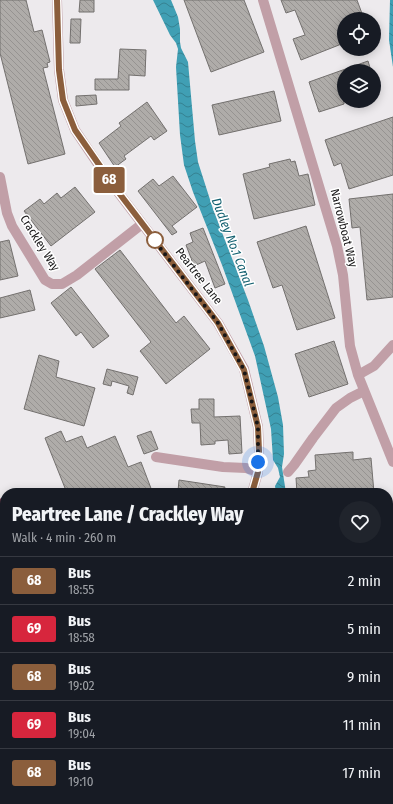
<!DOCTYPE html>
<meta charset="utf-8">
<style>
:root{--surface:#171b24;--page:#20242c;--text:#f1f3f6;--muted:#9ea1a6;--line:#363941}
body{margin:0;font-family:"Fira Sans Condensed",sans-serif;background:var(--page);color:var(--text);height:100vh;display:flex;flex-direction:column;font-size:15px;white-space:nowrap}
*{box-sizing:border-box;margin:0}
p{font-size:13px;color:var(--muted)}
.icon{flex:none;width:22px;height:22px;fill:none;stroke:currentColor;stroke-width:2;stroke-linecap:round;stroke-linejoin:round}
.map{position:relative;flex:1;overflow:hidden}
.details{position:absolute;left:0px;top:488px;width:393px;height:316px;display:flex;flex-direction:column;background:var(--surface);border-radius:16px 16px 0 0;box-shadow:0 2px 10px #0003}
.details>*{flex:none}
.badge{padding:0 8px;border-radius:3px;font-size:14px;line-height:26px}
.fabs{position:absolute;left:337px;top:12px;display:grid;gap:8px}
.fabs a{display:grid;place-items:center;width:44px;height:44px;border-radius:50%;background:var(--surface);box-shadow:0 2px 10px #0003;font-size:20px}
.you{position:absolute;width:20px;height:20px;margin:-10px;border:3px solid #fff;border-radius:50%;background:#1a73e8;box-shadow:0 0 0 6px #1a73e833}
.map>.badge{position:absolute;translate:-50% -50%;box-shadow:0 0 0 2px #fff}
.round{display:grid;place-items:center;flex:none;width:42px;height:42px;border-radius:21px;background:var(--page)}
.headline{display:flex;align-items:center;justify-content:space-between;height:68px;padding:0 12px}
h1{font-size:19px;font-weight:800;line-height:30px}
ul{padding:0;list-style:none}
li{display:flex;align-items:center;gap:12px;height:48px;padding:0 12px;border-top:1px solid var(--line)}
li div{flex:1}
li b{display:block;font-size:15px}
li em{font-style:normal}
li .badge{min-width:44px;font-weight:700;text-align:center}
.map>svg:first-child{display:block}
.grass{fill:url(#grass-dots)}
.water{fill:url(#water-waves)}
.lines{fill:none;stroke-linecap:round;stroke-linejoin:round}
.canal{stroke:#409fb4;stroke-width:7}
.building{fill:url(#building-back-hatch);stroke:#73706e}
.minor{stroke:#c19fa7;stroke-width:10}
.highway{stroke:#89465a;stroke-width:15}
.line-casing{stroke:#fff;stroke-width:9}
.line{stroke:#8b5e3c;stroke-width:6}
.walk{stroke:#171617;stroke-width:4;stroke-dasharray:0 7.2}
.stop-dot{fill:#fff;stroke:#8b5e3c;stroke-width:2}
.labels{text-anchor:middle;stroke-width:3;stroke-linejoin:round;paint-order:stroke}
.street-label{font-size:12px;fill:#171617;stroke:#fff}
.water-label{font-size:13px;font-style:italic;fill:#136070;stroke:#fff}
</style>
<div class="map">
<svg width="393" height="804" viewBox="0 0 393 804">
<defs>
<pattern id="grass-dots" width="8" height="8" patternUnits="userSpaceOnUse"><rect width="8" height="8" fill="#cfd594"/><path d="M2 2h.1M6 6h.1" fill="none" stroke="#b1b67f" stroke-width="1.8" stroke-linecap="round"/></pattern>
<pattern id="water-waves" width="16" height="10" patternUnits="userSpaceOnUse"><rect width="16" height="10" fill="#409fb4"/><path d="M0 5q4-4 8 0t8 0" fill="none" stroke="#358191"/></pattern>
<pattern id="building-back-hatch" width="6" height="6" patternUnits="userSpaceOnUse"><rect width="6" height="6" fill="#afaca9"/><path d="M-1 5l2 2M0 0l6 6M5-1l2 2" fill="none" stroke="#969391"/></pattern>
</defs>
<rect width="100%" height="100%" fill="#edeaed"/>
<!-- grass -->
<path class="grass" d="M5,632v22l-5,1v-21z"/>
<!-- water -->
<path class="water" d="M153,0h18l7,17 2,12v13l1,6 7,14 7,79 3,21 15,47 35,91 16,46 14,51 5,28 1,29 -2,13 4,26h-10l-1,-7 5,-9 -2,-9 -5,-8 -2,-31 -16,-73 -33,-91 -29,-73 -9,-27 -4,-30 -4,-68 2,-18 -2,-6 -6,-8z
M390,0h3v67l-4,-27z
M221,799h36l-10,5h-26z"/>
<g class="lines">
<!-- canal -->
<path class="canal" d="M0,646l5,-1"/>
</g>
<!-- building -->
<path class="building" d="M0,0h26l8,32 8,-2 8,32 -3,1 1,4 -5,1 22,86 -37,10 -28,-111z
M80,0h14v12h-15z
M184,0h60l20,52 -53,20z
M281,0h76l7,19h-20v24l-43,17 -8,-21 12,-4 -10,-25 -9,3z
M71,19h10l-1,24h-10z
M120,49l26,1 -1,26 -16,-1v15h-34v-11h23z
M368,61l3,10h-27v33l-25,8 -10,-30z
M274,91l7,30 -62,14 -7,-30z
M96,95l1,9 -21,2v-10z
M147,102l20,29 -13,9 -3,-4 -27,20 2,3 -11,8 -16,-24 22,-17 -2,-3z
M393,117v58l-44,14 -8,-26 -7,3 -9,-26z
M290,159l1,3 4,-1 4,15 9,-2 7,31 -61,14 -11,-45 27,-7 -1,-3z
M173,176l24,31 -25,19 5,6 -5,3 -34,-44 15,-12 6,7z
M75,187l20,25 -44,34 -27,-35 16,-12 4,5 13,-11 4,5z
M393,194v103l-26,3 -7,-73 -8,1 -3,-29z
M306,226l29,92 -38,12 -15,-45 -9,3 -16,-46z
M203,228l22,56 -10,4 -10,-27 -11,5 -8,-21 7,-3 -3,-9z
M9,240l9,36 -18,4v-38z
M120,250l56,73 8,-7 26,33 -44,35 -26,-33 11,-9 -56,-73z
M71,287l38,49 -16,12 -12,-16 -5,4 -25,-33z
M30,290l5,20 -35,8v-20z
M334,341l14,43 -39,13 -14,-43z
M39,355l20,6 -3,16 39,11 -11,38 -60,-17z
M107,369l31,8 -5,18 -6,-2 2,-7 -17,-5 -1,5 -8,-2z
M199,399h15v18l26,-1 2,37 -13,1 -1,-14 -13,1v3l-14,1 -1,-22h-8l-1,-14h8z
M61,431l5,11 16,-6 5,12 28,-12 13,31 13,-5 11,29 -5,2h-80l-22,-55z
M151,431l7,18 -14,5 -7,-18z
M353,452v8l18,-2 3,35h-77l-1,-15 13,-1 -1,-6 8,-1 -1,-15z
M179,480l46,7 -2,6h-38v-2h-7z"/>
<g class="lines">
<!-- minor -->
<path class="minor" d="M57,0l2,70 4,30 12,30 33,49 110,144 26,46 14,58 1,24 -1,21 -6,21
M263,0l74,246 6,29 7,71 8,29 35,87
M0,177l7,36 5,13 33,54 7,4h10l15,-9 65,-51
M358,375l16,-9 19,-21
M156,457l67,10 23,1 12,4
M288,472l6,-7 19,-27 23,-30 14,-10 14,-7
M0,600l5,-3"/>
<!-- highway -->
<path class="highway" d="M0,506l5,6
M193,799l3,5
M205,799l4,5"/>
</g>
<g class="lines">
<!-- line casing -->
<g class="line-casing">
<path id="line" d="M57,0l2,70 4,30 12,30 41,59 102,134 26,47 14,57 1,24 -1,21 -6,21"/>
</g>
<!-- line -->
<use href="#line" class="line"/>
<!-- walk -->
<path class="walk" d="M155,240l-4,-4 67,87 26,47 14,57v35"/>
</g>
<!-- markers -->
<circle class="stop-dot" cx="155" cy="240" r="8"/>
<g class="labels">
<!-- street labels -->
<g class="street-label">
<text transform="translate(344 228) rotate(76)" y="4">Narrowboat Way</text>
<text transform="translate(40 243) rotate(58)" y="4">Crackley Way</text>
<text transform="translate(199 276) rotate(52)" y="4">Peartree Lane</text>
</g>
<!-- water labels -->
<g class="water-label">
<text transform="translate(233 242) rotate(69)" y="5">Dudley No.1 Canal</text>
</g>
</g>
</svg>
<div class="fabs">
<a><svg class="icon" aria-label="locate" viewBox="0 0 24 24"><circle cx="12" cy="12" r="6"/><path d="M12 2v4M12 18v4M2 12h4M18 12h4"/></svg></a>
<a><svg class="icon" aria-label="layers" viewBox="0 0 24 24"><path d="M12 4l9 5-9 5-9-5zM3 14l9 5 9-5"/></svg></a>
</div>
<div class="you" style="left:258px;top:462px"></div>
<b class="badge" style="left:109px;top:180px;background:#8b5e3c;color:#fff">68</b>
<section class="details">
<div class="headline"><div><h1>Peartree Lane / Crackley Way</h1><p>Walk · 4 min · 260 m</p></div><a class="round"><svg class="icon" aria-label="heart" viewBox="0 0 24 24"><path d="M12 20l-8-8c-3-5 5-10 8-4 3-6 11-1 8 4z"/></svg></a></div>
<ul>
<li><span class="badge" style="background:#8b5e3c;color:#fff">68</span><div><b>Bus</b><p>18:55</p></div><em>2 min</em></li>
<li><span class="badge" style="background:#d7263d;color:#fff">69</span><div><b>Bus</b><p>18:58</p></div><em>5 min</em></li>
<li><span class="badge" style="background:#8b5e3c;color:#fff">68</span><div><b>Bus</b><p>19:02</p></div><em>9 min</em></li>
<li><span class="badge" style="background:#d7263d;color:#fff">69</span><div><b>Bus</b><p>19:04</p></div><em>11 min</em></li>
<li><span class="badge" style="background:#8b5e3c;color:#fff">68</span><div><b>Bus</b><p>19:10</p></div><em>17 min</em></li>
</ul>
</section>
</div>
